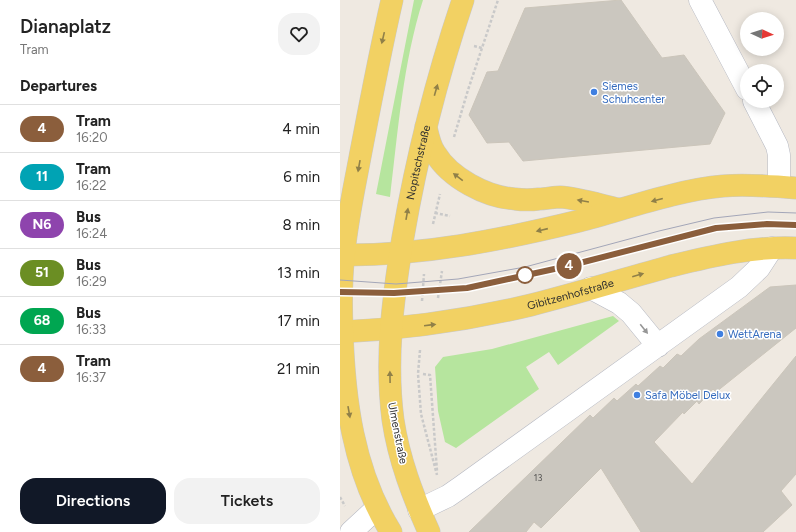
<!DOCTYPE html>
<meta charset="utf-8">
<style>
:root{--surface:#fff;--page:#f2f2f2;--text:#222;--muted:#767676;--line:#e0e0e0;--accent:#111827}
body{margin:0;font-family:Figtree,sans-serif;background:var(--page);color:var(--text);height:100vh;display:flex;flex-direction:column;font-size:15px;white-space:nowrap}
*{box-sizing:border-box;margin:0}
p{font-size:13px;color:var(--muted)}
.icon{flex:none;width:22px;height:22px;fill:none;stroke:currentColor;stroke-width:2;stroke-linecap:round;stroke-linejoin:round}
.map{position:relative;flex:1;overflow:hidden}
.drawer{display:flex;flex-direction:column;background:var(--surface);width:340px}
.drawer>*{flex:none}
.badge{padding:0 8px;border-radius:13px;font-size:14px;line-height:26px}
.needle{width:26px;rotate:93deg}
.fabs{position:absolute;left:400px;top:12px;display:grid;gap:8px}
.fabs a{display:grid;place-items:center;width:44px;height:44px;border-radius:50%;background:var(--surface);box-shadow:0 2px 10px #0003;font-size:20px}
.map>.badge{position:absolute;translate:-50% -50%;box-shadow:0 0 0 2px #fff}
h2{padding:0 20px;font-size:15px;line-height:36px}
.round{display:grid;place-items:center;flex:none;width:42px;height:42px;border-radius:16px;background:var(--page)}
.headline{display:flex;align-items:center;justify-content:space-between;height:68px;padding:0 20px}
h1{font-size:19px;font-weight:600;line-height:30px}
.cta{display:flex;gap:8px;margin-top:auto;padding:8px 20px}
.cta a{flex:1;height:46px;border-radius:16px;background:var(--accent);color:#fff;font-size:16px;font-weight:600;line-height:46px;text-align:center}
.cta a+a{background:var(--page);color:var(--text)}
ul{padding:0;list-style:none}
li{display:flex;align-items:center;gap:12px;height:48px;padding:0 20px;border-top:1px solid var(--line)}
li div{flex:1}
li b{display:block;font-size:15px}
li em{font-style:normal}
li .badge{min-width:44px;font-weight:700;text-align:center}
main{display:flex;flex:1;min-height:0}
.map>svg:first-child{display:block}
.green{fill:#b6e59e}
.building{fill:#cbc7bf;stroke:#cbc5ba}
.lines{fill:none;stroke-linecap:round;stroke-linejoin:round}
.minor-casing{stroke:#b4b7c1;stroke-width:23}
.major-casing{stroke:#c9c9c9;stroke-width:23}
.path{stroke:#c9c9c9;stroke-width:2.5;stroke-dasharray:3 2;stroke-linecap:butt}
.minor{stroke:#fff;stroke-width:22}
.major{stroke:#f2d163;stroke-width:22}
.tram{stroke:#a3a6b8;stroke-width:1}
.oneway{fill:#908048}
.oneway2{fill:#969696}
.line-casing{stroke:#fff;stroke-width:9}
.line{stroke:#8b5e3c;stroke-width:6}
.shop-dot{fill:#3f7fe0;stroke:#fff;stroke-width:1.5}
.stop-dot{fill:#fff;stroke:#8b5e3c;stroke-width:2}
.labels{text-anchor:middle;stroke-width:3;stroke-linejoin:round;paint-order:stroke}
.number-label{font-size:9px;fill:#555452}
.shop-label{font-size:11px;fill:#366cbe;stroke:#fff;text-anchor:start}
.street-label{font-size:11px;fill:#2e2e2e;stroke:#fff}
</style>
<main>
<section class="drawer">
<div class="headline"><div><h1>Dianaplatz</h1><p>Tram</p></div><a class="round"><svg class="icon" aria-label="heart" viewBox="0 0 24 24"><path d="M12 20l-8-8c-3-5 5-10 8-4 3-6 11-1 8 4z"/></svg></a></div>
<h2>Departures</h2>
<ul>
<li><span class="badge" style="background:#8b5e3c;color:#fff">4</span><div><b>Tram</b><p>16:20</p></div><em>4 min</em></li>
<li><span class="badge" style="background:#00a3b4;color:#fff">11</span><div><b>Tram</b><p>16:22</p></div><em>6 min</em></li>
<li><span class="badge" style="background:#8e44ad;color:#fff">N6</span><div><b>Bus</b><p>16:24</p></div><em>8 min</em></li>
<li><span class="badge" style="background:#6b8e23;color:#fff">51</span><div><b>Bus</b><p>16:29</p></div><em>13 min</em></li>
<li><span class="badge" style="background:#00a651;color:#fff">68</span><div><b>Bus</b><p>16:33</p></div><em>17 min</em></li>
<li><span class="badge" style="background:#8b5e3c;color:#fff">4</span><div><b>Tram</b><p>16:37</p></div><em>21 min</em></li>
</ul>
<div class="cta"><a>Directions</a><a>Tickets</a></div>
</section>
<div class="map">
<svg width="456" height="532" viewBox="0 0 456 532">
<rect width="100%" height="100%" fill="#efe9e1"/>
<!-- green -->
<path class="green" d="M74,0h9c-20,63 -25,131 -33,197l-14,-3z
M273,316l6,5 -61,44 -9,-13 -23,15 13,22 -83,59 -11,-6 -7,-31 -3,-44 8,-10 49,-8z"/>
<!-- building -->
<path class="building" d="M281,0l41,58 22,-3 41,58 -15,31 -187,17 -14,-19 -22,1 -18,-28 18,-43 11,-1 27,-63z
M456,285v43l-80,64 -3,-3 -14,15 -2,-3 -13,13 -1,-2 -29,30 38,42 104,-128v118l-15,17 11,14 -29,27h-122l-40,-64 -60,60 -7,-6 -8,10h-57l121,-117 3,3 21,-20 3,3 19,-17 2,2 22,-20 3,2 14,-14 4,2 18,-17 71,-52z"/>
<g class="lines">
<!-- minor casing -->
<g class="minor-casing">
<path id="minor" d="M360,0l47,89
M414,101l23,45 2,9v31
M251,288l28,15 12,10 27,33
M79,510l29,-14 13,-9 278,-200 20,-19 13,-20
M11,532l26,-24"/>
</g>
<!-- major casing -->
<g class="major-casing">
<g id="major">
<path d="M86,127c2,9 4,19 9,26 15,25 51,44 80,46 8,1 16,1 24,0 7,0 15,-2 21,-2 18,1 40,8 58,12"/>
<path d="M0,255c81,1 161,-15 239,-34 46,-12 98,-31 144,-35 24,-2 49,0 73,2"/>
<path id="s1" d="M0,332c65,-3 128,-12 191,-27 47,-12 93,-26 140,-39 41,-10 83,-20 125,-18"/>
<path d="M51,532c-38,-61 -47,-133 -49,-203 -1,-26 -1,-51 2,-76 3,-32 10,-64 16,-96 10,-52 20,-105 32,-157"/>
<path id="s2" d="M89,532c-16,-36 -30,-72 -36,-112 -8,-61 0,-123 10,-183 14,-81 34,-160 60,-237"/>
</g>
</g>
<!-- path -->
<path class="path" d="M134,46l8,2
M114,137l14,-47 30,-90
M95,213l15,3
M93,224l7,-30
M98,298l4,-27
M82,301l2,-27
M80,350l-2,24 3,40 16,61
M83,374l7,1 7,96
M0,497l5,9"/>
<!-- minor -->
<use href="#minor" class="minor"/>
<!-- major -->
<use href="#major" class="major"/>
<!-- tram -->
<path class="tram" d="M0,280l56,4 62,-5 67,-12 134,-36 55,-13 54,-6 28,1
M0,292l54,1 73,-5 101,-22 148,-38 51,-4 29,1"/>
</g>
<!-- one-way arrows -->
<defs><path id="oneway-solid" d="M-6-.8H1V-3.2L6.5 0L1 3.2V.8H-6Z"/></defs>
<g class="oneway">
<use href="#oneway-solid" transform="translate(43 38) rotate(103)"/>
<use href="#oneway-solid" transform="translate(96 90) rotate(-74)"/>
<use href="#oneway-solid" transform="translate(19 166) rotate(100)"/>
<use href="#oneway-solid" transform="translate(118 177) rotate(-143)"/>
<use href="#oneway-solid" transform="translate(317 200) rotate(165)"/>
<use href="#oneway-solid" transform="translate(243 201) rotate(-170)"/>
<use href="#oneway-solid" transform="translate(67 214) rotate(-80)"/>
<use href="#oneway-solid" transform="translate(202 230) rotate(167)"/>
<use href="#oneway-solid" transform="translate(298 275) rotate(-16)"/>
<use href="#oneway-solid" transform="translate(90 325) rotate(-7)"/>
<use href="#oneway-solid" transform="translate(50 377) rotate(-91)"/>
<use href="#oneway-solid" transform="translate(9 412) rotate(80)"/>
</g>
<use class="oneway2" href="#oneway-solid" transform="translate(304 329) rotate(51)"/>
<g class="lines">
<!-- line casing -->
<g class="line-casing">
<path id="line" d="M0,292l54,1 73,-5 101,-22 148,-38 51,-4 29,1"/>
</g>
<!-- line -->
<use href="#line" class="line"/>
</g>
<!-- markers -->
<g class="shop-dot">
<circle cx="254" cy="92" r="4"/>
<circle cx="380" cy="334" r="4"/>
<circle cx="297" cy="395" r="4"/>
</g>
<circle class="stop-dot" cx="185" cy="275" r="8"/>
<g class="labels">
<!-- number labels -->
<g class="number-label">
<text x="198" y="481">13</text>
</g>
<!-- shop labels -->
<g class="shop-label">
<text x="262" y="90">Siemes<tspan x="262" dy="13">Schuhcenter</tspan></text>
<text x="388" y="338">WettArena</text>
<text x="305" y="399">Safa Möbel Delux</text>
</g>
<!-- street labels -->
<g class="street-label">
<text dy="4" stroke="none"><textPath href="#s2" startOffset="378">Nopitschstraße</textPath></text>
<text dy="4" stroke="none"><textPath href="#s1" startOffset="234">Gibitzenhofstraße</textPath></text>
<text transform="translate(58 433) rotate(79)" y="4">Ulmenstraße</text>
</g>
</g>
</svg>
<div class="fabs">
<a><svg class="needle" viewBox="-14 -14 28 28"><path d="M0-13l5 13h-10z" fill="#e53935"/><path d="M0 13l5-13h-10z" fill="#767676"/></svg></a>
<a><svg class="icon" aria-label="locate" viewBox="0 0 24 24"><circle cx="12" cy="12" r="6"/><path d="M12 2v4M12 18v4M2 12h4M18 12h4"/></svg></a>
</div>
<b class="badge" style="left:229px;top:266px;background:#8b5e3c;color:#fff">4</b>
</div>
</main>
